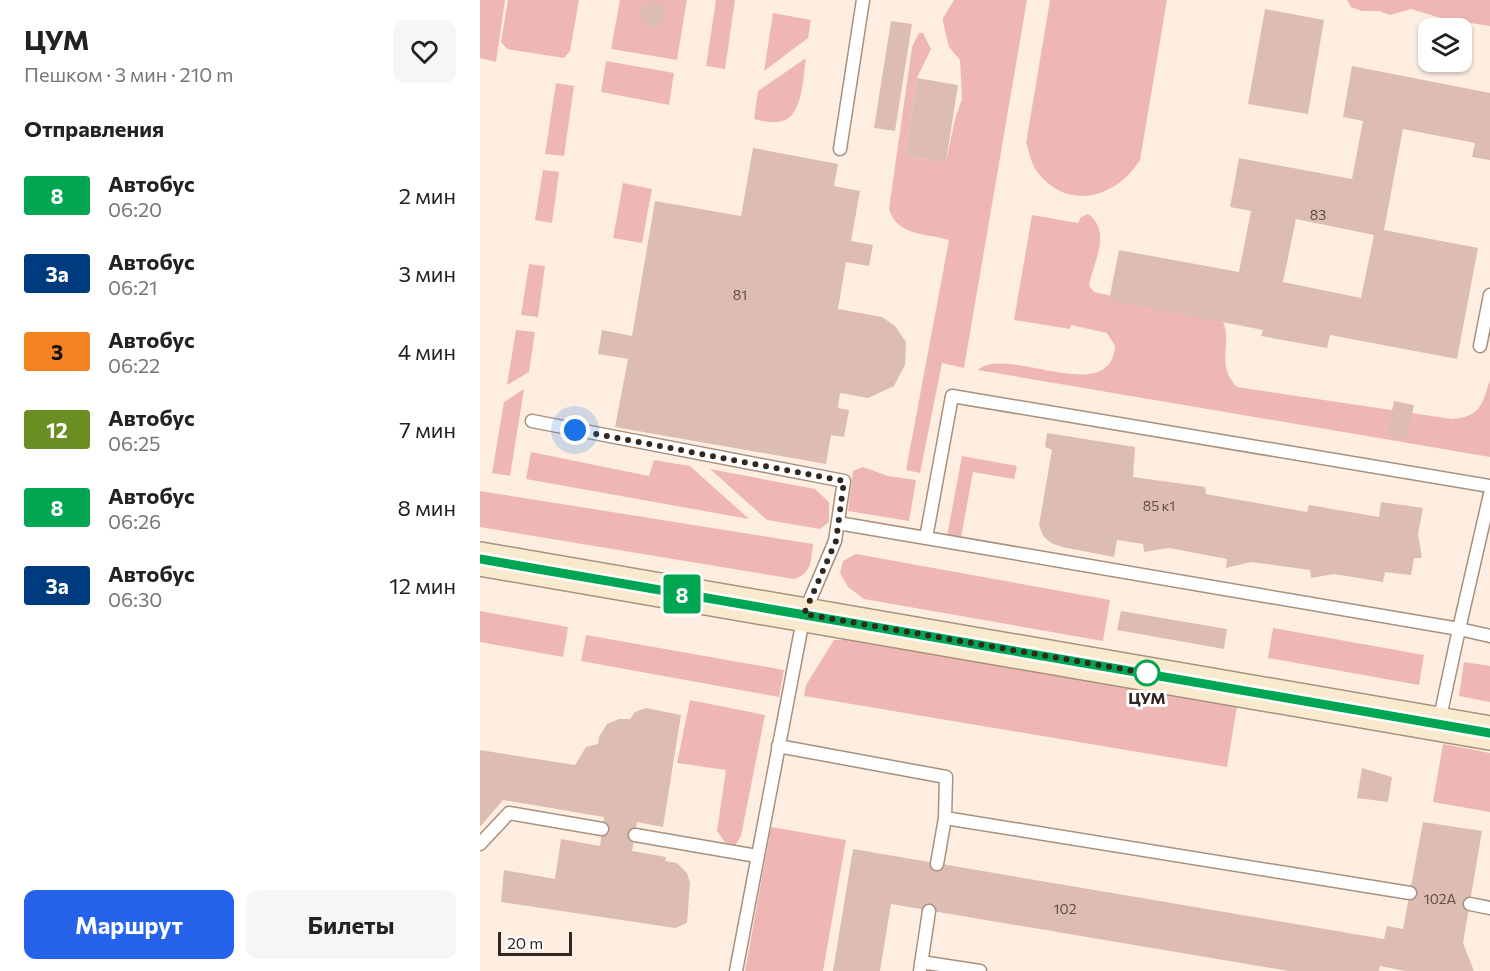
<!DOCTYPE html>
<html lang="ru">
<meta charset="utf-8">
<style>
:root{--surface:#fff;--page:#f6f6f6;--text:#222;--muted:#767676;--accent:#2563eb}
body{margin:0;font-family:Commissioner,sans-serif;background:var(--page);color:var(--text);height:100vh;display:flex;flex-direction:column;font-size:22px;white-space:nowrap}
*{box-sizing:border-box;margin:0}
p{font-size:20px;color:var(--muted)}
.icon{flex:none;width:33px;height:33px;fill:none;stroke:currentColor;stroke-width:2;stroke-linecap:round;stroke-linejoin:round}
.map{position:relative;flex:1;overflow:hidden}
.sheet{display:flex;flex-direction:column;background:var(--surface);width:480px}
.sheet>*{flex:none}
.badge{padding:0 12px;border-radius:4px;font-size:21px;line-height:39px}
.fabs{position:absolute;left:938px;top:18px;display:grid;gap:12px}
.fabs a{display:grid;place-items:center;width:54px;height:54px;border-radius:12px;background:var(--surface);box-shadow:0 2px 4px #0004;font-size:30px}
.scale{position:absolute;left:18px;bottom:15px;width:74px;box-sizing:border-box;padding-left:6px;border:3px solid #322820;border-top:0;font-size:16px;line-height:21px;white-space:nowrap;color:#322820;-webkit-text-stroke:4px #fff;paint-order:stroke}
.you{position:absolute;width:30px;height:30px;margin:-15px;border:4px solid #fff;border-radius:50%;background:#1a73e8;box-shadow:0 0 0 9px #1a73e833}
.map>.badge{position:absolute;translate:-50% -50%;box-shadow:0 0 0 3px #fff}
h2{padding:0 24px;font-size:22px;line-height:54px}
.round{display:grid;place-items:center;flex:none;width:63px;height:63px;border-radius:12px;background:var(--page)}
.headline{display:flex;align-items:center;justify-content:space-between;height:102px;padding:0 24px}
h1{font-size:28px;font-weight:700;line-height:45px}
.button{display:flex;gap:12px;margin-top:auto;padding:12px 24px}
.button a{flex:1;height:69px;border-radius:12px;background:var(--accent);color:#fff;font-size:24px;font-weight:700;line-height:69px;text-align:center}
.button a+a{background:var(--page);color:var(--text)}
ul{padding:0;list-style:none}
li{display:flex;align-items:center;gap:18px;height:78px;padding:0 24px}
li div{flex:1}
li b{display:block;font-size:22px}
li em{font-style:normal}
li .badge{min-width:66px;font-weight:700;text-align:center}
main{display:flex;flex:1;min-height:0}
.map>svg:first-child{display:block}
.green{fill:#efb6b6}
.building{fill:#ddbdb2;fill-rule:evenodd}
.lines{fill:none;stroke-linecap:round;stroke-linejoin:round}
.service-casing{stroke:#a8907d;stroke-width:15}
.secondary-casing{stroke:#a8907d;stroke-width:36}
.service{stroke:#fff;stroke-width:12}
.secondary{stroke:#f9eacd;stroke-width:33}
.line-casing{stroke:#fff;stroke-width:14}
.line{stroke:#00a651;stroke-width:9}
.walk{stroke:#322820;stroke-width:6;stroke-dasharray:0 10.8}
.stop-dot{fill:#fff;stroke:#00a651;stroke-width:3}
.labels{text-anchor:middle;stroke-width:6;stroke-linejoin:round;paint-order:stroke}
.number-label{font-size:14px;fill:#5d4d44}
.stop-label{font-size:16px;font-weight:bold;fill:#322820;stroke:#fff}
</style>
<main>
<section class="sheet">
<div class="headline"><div><h1>ЦУМ</h1><p>Пешком · 3 мин · 210 m</p></div><a class="round"><svg class="icon" aria-label="heart" viewBox="0 0 24 24"><path d="M12 20l-8-8c-3-5 5-10 8-4 3-6 11-1 8 4z"/></svg></a></div>
<h2>Отправления</h2>
<ul>
<li><span class="badge" style="background:#00a651;color:#fff">8</span><div><b>Автобус</b><p>06:20</p></div><em>2 мин</em></li>
<li><span class="badge" style="background:#003b80;color:#fff">3а</span><div><b>Автобус</b><p>06:21</p></div><em>3 мин</em></li>
<li><span class="badge" style="background:#f58220;color:#111">3</span><div><b>Автобус</b><p>06:22</p></div><em>4 мин</em></li>
<li><span class="badge" style="background:#6b8e23;color:#fff">12</span><div><b>Автобус</b><p>06:25</p></div><em>7 мин</em></li>
<li><span class="badge" style="background:#00a651;color:#fff">8</span><div><b>Автобус</b><p>06:26</p></div><em>8 мин</em></li>
<li><span class="badge" style="background:#003b80;color:#fff">3а</span><div><b>Автобус</b><p>06:30</p></div><em>12 мин</em></li>
</ul>
<div class="button"><a>Маршрут</a><a>Билеты</a></div>
</section>
<div class="map">
<svg width="1010" height="971" viewBox="0 0 1010 971">
<rect width="100%" height="100%" fill="#feeee1"/>
<!-- green -->
<path class="green" d="M0,0h25l-9,62 -16,-4z
M28,0h71l-9,51 -6,7 -57,-9 -6,-7z
M140,0h67l-10,60 -66,-11z
M236,0h19l-10,69 -19,-3z
M474,0h73l-63,368 -22,-5 -22,110 -14,-3 43,-230c-24,-7 -52,-4 -60,-31l23,-162 7,-14h4l8,16 -14,29 -12,78 41,6 9,-43 7,-20 -2,-39 -11,-13 -6,-25v-4z
M570,0h117l-27,160c-23,37 -71,52 -102,13 -7,-9 -8,-19 -12,-30z
M867,0h143v26l-46,-7 -33,-10 -21,6 -11,-4h-17l-11,-4z
M293,13l38,7 -3,18 -44,33z
M326,58c-3,17 -3,59 -24,63 -9,3 -19,0 -28,-2l4,-28z
M126,61l68,12 -5,32 -68,-13z
M76,83l18,3 -10,70 -19,-2z
M63,170l16,2 -7,51 -17,-3z
M143,183l29,6 -10,54 -29,-5z
M608,214c24,17 6,47 1,71l5,7 128,28c12,21 -8,44 15,67l215,32c28,-2 30,-14 38,-39v77l-512,-87c27,-26 133,39 137,-24l-8,-13 -36,-8 -1,4 -56,-9 18,-105 46,8 3,-6z
M49,264l16,2 -7,51 -17,-2z
M36,330l19,2 -6,40 -22,13z
M44,389l-14,87 -18,-3 12,-71z
M51,452l118,24 5,-16 36,6 59,53 -223,-40z
M482,456l55,10 -3,13 -41,-7 -12,66 -14,-2z
M383,467l25,9 28,4 -7,41 -61,-10 5,-40z
M230,469l105,20 14,13v20l-9,7 -53,-9z
M0,491l333,53c-2,17 -1,29 -19,35l-314,-52z
M376,554l254,46 -7,41 -239,-42 -16,-12 -8,-14 3,-12z
M0,611l88,16 -5,30 -83,-15z
M793,628l151,27 -5,30 -151,-27z
M106,635l198,35 -5,27 -198,-36z
M376,639l381,67 -10,61 -423,-71 2,-11 28,-45z
M984,662l26,4v36l-31,-6z
M210,700l75,15 -24,121 -6,10 -10,-4 -8,-11 9,-61 -49,-7z
M963,744l47,9v59l-57,-10z
M291,827l75,13 -23,131h-78z"/>
<!-- building -->
<path class="building" d="M160 14a13 13 0 1 1 26 0a13 13 0 1 1-26 0Z
M785,9l59,11 -16,94 -60,-10z
M411,21l21,3 -17,107 -21,-3z
M872,66l138,27v67l-18,-3 3,-14 -72,-14 -19,101 94,18 -21,111 -127,-24 -3,13 -66,-12 2,-6 -154,-30 10,-50 120,22 12,-61 -21,-4 9,-49 113,21 11,-58 -20,-4zM816,219l78,16 -13,63 -78,-16z
M437,78l41,7 -12,77 -41,-6z
M273,148l85,16 -4,22 26,5 -9,50 22,4 -4,21 -23,-4 -8,47 44,8 13,9 11,16 -1,23 -11,21 -26,12 -28,-5 -2,15 11,2 -5,27 -13,-2 -5,29 -211,-37 13,-68 -30,-5 4,-24 30,6 23,-135 86,15z
M914,401l20,4 -7,34 -20,-4z
M567,433l88,14 -2,30 72,10 1,7 101,18 2,-7 70,12 2,-15 42,6 -5,26 4,24h-8l-3,17 -26,-3 -2,10 -49,-8 -23,4 -1,-8 -59,-8 -25,6 1,-9 -58,-11 -25,4 -1,-8 -26,-4 -3,17 -52,-10 -11,-4 -8,-7 -4,-11 13,-75 -7,-3z
M641,611l106,18 -3,20 -107,-19z
M166,708l35,7 -18,112 -26,-5 -5,29 34,6 -1,4 12,2 10,10 3,10 -3,40 -12,5 -174,-26 3,-32 51,9 6,-40 39,7 4,-29 -101,-17 -23,27v-77l95,15 11,-18 12,-3 1,-7 8,-13 12,-5h11l5,-7z
M882,768l30,9 -4,25 -31,-4z
M943,822l59,9 -19,112 11,28h-69l-25,-5 -1,5h-90l-398,-67 -11,67h-47l20,-122 531,90 3,-13 16,3z"/>
<g class="lines">
<!-- service casing -->
<g class="service-casing">
<path id="service" d="M360,149l23,-149
M1000,346l10,-51
M52,421l312,60 -9,60 -31,73 -68,357
M1010,494l-31,135 31,7
M358,523l621,106 -20,93
M446,538l26,-142 538,90
M298,746l168,31 -1,41 -8,46
M465,818l465,75
M155,835l122,21
M0,844l29,-31 93,16
M990,904l20,4
M441,962l59,9
M440,971l9,-60"/>
</g>
<!-- secondary casing -->
<g class="secondary-casing">
<path id="secondary" d="M0,559l1010,174"/>
</g>
<!-- service -->
<use href="#service" class="service"/>
<!-- secondary -->
<use href="#secondary" class="secondary"/>
</g>
<g class="lines">
<!-- line casing -->
<g class="line-casing">
<path id="line" d="M0,559l1010,174"/>
</g>
<!-- line -->
<use href="#line" class="line"/>
<!-- walk -->
<path class="walk" d="M95,430l269,51 -8,60 -32,73 353,61 -10,-2"/>
</g>
<!-- markers -->
<circle class="stop-dot" cx="667" cy="673" r="12"/>
<g class="labels">
<!-- number labels -->
<g class="number-label">
<text x="838" y="220">83</text>
<text x="260" y="300">81</text>
<text x="679" y="511">85 к1</text>
<text x="960" y="904">102А</text>
<text x="585" y="914">102</text>
</g>
<!-- stop labels -->
<g class="stop-label">
<text x="667" y="704">ЦУМ</text>
</g>
</g>
</svg>
<div class="fabs">
<a><svg class="icon" aria-label="layers" viewBox="0 0 24 24"><path d="M12 4l9 5-9 5-9-5zM3 14l9 5 9-5"/></svg></a>
</div>
<div class="scale">20 m</div>
<div class="you" style="left:95px;top:430px"></div>
<b class="badge" style="left:202px;top:594px;background:#00a651;color:#fff">8</b>
</div>
</main>
